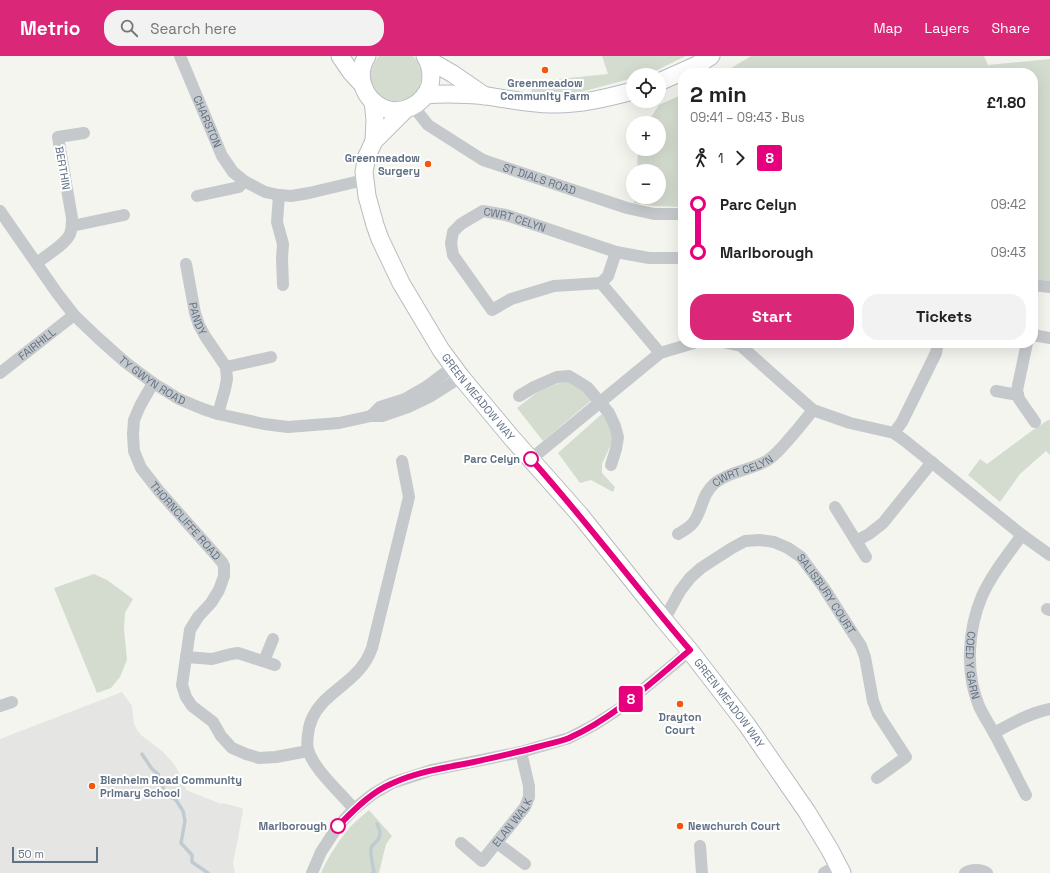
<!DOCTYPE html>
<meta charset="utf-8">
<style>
:root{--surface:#fff;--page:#f2f2f2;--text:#222;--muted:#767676;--accent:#db2777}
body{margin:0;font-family:"Space Grotesk",sans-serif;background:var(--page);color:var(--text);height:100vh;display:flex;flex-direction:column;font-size:15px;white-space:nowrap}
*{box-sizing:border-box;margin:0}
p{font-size:13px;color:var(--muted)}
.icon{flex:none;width:22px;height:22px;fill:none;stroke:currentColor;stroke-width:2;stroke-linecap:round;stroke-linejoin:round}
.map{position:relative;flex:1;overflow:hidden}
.panel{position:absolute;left:678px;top:12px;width:360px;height:280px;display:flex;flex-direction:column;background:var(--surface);border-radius:16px;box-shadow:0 4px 16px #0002}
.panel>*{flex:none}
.badge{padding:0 8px;border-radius:3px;font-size:14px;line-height:26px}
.controls{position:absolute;left:626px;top:12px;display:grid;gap:8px}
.controls a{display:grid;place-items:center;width:40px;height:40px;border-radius:50%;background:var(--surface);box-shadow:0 4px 16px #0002;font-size:20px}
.scale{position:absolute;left:12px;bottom:10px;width:86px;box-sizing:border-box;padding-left:4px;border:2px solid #607184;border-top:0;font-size:11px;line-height:14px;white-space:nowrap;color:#607184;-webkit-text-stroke:3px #fff;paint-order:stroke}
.map>.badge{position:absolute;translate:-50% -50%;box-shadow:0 0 0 2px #fff}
.legs{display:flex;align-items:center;gap:6px;height:44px;padding:0 12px;font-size:13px}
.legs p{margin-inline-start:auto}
.overview{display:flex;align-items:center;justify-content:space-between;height:68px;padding:0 12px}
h1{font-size:22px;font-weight:700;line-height:30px}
.cta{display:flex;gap:8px;margin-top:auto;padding:8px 12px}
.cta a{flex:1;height:46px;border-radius:16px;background:var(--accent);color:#fff;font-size:16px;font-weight:700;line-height:46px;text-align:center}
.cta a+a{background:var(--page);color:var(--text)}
ul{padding:0 12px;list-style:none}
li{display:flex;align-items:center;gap:14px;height:48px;font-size:15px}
li i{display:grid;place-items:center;width:6px;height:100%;margin:0 5px;background:currentColor}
li i::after{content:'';width:10px;height:10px;margin:-5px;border:3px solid;border-radius:50%;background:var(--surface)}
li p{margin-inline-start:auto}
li:first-child i{background:linear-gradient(#0000 50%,currentColor 0)}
li:last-child i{background:linear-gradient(currentColor 50%,#0000 0)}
header{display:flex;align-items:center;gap:24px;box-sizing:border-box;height:56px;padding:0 20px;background:var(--accent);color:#fff}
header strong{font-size:19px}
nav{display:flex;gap:22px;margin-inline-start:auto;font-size:14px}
.search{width:280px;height:36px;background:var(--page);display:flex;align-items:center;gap:10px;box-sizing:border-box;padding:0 14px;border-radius:16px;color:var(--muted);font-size:15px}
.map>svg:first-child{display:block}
.built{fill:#e5e6e3}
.green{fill:#d4dcd0}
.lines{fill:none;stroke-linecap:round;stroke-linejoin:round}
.stream{stroke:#c0cbd1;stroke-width:3.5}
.secondary-casing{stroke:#b7bcc1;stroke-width:19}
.street{stroke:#c6c9cc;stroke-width:12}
.secondary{stroke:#fff;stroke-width:17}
.line-1-casing{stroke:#fff;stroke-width:9}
.line-1{stroke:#e6007e;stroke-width:6}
.poi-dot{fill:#f5560f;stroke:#fff;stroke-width:1.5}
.stop-1-dot{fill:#fff;stroke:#e6007e;stroke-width:2}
.labels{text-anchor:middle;stroke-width:4;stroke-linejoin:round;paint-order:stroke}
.poi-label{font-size:11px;font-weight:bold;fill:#607184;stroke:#fff}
.street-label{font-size:11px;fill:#607184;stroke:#fff}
.stop-label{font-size:11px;font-weight:bold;fill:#607184;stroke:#fff;text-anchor:end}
</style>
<header>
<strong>Metrio</strong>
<div class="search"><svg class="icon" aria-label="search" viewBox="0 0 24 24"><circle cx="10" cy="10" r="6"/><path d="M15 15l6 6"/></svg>Search here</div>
<nav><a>Map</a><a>Layers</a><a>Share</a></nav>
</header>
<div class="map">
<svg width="1050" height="817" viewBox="0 0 1050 817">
<rect width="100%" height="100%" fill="#f4f5ef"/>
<!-- built -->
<path class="built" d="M122,636l10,14 2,18 3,6 4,5 21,16 12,13 9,16 3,10 35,14 1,-1 20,5 1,2 -5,29 -5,24 2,10h-235v-134z"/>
<!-- green -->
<path class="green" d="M379,0h34c7,7 10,16 8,25 -9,41 -74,13 -42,-25z
M602,0h84l-39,19h-14v3l-59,16 -42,-1 -2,-11 78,-8z
M751,0h233l4,9 62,-6v222l-17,-2v-206h-310z
M683,38v113l-29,-1 -20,-3 1,-6h24v-26h-22l1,-22h21v-26h-12l12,-18z
M562,326h10l21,17 -50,42 -26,-33 22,-17z
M604,356l8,14v16l-10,22v9l13,14 -2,5 -22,-12 -11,3 -22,-30z
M1048,364h2v35l-4,-4 -26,23 -20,28 -32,-27 12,-16 7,5 46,-34z
M94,518l13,6 26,19 -8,14 -1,16 3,31 -7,17 -9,11 -14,5 -43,-105z
M369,754l23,26 -6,8 -7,29h-58c7,-16 18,-33 29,-46 6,-6 13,-12 19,-17z"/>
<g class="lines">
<!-- stream -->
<path class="stream" d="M142,698l10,15 6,5 8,21 10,5 7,11 2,10 -4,22 11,12v7l16,11
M372,817l2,-1c-1,-7 -4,-18 -3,-23 0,-3 1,-3 3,-5 8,-7 7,-12 3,-20"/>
<!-- secondary casing -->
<g class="secondary-casing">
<g id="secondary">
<path d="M340,0l11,16 11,12"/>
<path d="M367,0c-12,18 -4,43 16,52 18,8 41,-3 47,-23 2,-10 1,-20 -5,-29"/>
<path d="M427,3l26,15 32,22"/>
<path d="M659,26l38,-17 14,-9"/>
<path d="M425,39c21,-2 41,-1 62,1 21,3 42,8 64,8 28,1 55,-6 82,-13"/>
<path d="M373,45l2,19 -1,21"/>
<path id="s12" d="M406,53l-32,32 -7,15 -3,16 3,24 8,29 5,14 21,44 40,67 20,27 50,60 69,78 84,105 26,31 57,74 60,87 23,38 12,23"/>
</g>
</g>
<!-- street -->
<g class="street">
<path id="s1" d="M180,0l42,100 11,16 11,9 21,11 14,3 12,1 18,-3 55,-13"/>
<path id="s2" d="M413,50l15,19 55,35 144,48 27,6h29"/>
<path d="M279,139l-2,27 6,22 -1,14 1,27"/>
<path d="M197,140l42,-9 5,-6"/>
<path id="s3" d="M0,155l57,82 17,22 23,22 28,25 28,21 26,16 24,10 15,5 46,10 24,3 51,-4 32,-7h11l26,-9 23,-11 30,-19"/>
<path d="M72,170l52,-11"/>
<path d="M37,207c9,-8 28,-18 33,-29 2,-5 2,-10 2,-16l-14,-81 26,-4"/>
<path id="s4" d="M186,208l9,49 4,12 6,11 21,31 1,12 -2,10 -7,25"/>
<path d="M601,227l7,-7 8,-24"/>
<path d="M1033,229l17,2"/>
<path d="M1033,279l17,3"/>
<path d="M727,287l14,3 72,64 37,13 44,10 10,7 118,95 28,20"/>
<path d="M1027,287l-10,47 2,9 16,23"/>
<path id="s5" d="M660,297l-59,-70 -47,3 -43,13 -19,11 -39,-55 -2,-12 2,-11 8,-8 22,-13 23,4 110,37 33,6h34"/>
<path d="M226,311l45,-10"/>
<path id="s6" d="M0,317l74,-58"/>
<path id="s7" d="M153,327l-13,23 -6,14 -1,14 1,17 7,17 18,23 63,71 2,4v10l-5,14 -8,13 -13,14 -8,13 -8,55 4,12 6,9 21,16 8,14 11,12 14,6 13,4 17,-1 32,-6"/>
<path d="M996,335l22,4"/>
<path d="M519,340l15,-9 23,-10 12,-1 18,11 22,26 6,13 3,11 -2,12 -5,16"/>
<path d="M371,360l9,-9 25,-8 21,-12 28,-21"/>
<path d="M894,377l8,-11 34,-69 2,-10"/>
<path d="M531,403l129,-106 34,-10"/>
<path d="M835,451l31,50"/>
<path id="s8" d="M678,478c5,-3 11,-6 15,-11 10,-13 8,-28 22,-40 15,-12 37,-13 53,-23 9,-6 15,-14 22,-22 8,-9 16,-19 23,-28"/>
<path id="s9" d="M1022,479c-14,19 -30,39 -40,61 -14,33 -17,76 -3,110 4,9 10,18 15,27 11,20 21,41 32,62"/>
<path d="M856,485l13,-7 14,-11 49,-61"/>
<path d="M1047,553l3,1"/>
<path id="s10" d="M664,564l16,-29 10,-13 11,-10 31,-20 13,-7 15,-1 14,2 14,6 13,9 23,31 37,58 4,11 8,44 5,13 28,43 -29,21"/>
<path d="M186,601l26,2 19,-5 7,-1 37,12"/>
<path d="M264,605l9,-22"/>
<path d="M0,650l12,-4"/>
<path d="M994,677c18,-10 36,-20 56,-24"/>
<path d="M354,753c-12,-15 -42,-41 -46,-60 -2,-7 0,-14 1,-21 3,-15 12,-25 23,-34 18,-15 32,-24 40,-46l37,-151 -7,-36"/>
<path id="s11" d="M461,787l21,18 43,-54 4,-10v-11l-8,-34"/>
<path d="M497,787l28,21"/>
<path d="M700,790l2,27"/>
<path d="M312,817l9,-21 17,-26 16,-17 19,-15 19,-11 40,-13 89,-18 48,-14 25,-13 25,-16 71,-58"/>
<path d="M824,817l14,-8"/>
<path d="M965,817c6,-4 16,-4 22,0"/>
</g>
<!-- secondary -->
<use href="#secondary" class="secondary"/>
</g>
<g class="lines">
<!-- line-1 casing -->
<g class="line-1-casing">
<path id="line-1" d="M338,770c16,-16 33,-34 55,-43 24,-11 50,-15 76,-20 23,-5 46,-10 68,-16 11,-3 22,-5 32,-9 45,-20 84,-57 121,-88 -54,-63 -104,-129 -159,-191"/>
</g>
<!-- line-1 -->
<use href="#line-1" class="line-1"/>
</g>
<!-- markers -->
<g class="poi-dot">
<circle cx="545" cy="14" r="4"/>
<circle cx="428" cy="108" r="4"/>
<circle cx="680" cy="648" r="4"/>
<circle cx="92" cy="730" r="4"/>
<circle cx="680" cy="770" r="4"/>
</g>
<g class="stop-1-dot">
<circle cx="531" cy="403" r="7"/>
<circle cx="338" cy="770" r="7"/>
</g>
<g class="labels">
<!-- poi labels -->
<g class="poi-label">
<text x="545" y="31">Greenmeadow<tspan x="545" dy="13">Community Farm</tspan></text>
<text x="420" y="106" text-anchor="end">Greenmeadow<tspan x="420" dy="13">Surgery</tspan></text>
<text x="680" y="665">Drayton<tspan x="680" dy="13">Court</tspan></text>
<text x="100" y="728" text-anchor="start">Blenheim Road Community<tspan x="100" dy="13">Primary School</tspan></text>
<text x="688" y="774" text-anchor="start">Newchurch Court</text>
</g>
<!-- street labels -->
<g class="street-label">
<text dy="4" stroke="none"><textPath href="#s1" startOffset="71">CHARSTON</textPath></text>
<text transform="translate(63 112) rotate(80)" y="4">BERTHIN</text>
<text dy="4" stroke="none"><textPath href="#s2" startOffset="149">ST DIALS ROAD</textPath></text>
<text dy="4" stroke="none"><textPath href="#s5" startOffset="366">CWRT CELYN</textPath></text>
<text dy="4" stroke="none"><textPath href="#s4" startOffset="56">PANDY</textPath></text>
<text dy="4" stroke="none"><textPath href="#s6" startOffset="47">FAIRHILL</textPath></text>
<text dy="4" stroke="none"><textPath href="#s3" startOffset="230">TY GWYN ROAD</textPath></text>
<text dy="4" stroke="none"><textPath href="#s12" startOffset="334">GREEN MEADOW WAY</textPath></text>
<text dy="4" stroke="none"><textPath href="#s8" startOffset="95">CWRT CELYN</textPath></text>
<text dy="4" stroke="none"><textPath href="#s7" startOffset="160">THORNCLIFFE ROAD</textPath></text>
<text dy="4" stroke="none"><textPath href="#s10" startOffset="221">SALISBURY COURT</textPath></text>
<text dy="4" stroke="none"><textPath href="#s9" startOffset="144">COED Y GARN</textPath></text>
<text dy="4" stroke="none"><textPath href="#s12" startOffset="730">GREEN MEADOW WAY</textPath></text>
<text dy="4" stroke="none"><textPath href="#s11" startOffset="77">ELAN WALK</textPath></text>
</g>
<!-- stop labels -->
<g class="stop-label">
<text x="520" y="407">Parc Celyn</text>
<text x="327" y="774">Marlborough</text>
</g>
</g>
</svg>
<div class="controls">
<a><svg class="icon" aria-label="locate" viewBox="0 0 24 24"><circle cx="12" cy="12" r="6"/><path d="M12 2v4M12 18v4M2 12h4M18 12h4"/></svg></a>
<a>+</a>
<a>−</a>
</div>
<div class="scale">50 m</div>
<b class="badge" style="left:631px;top:643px;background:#e6007e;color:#fff">8</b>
<section class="panel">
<div class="overview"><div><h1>2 min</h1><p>09:41 – 09:43 · Bus</p></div><b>£1.80</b></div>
<div class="legs"><svg class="icon" aria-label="walk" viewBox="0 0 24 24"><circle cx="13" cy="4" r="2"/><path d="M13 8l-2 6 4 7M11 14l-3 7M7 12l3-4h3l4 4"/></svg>1<svg class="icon" aria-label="forward" viewBox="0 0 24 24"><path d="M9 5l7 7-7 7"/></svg><b class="badge" style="background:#e6007e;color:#fff">8</b></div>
<ul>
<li><i style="color:#e6007e"></i><b>Parc Celyn</b><p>09:42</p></li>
<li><i style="color:#e6007e"></i><b>Marlborough</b><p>09:43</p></li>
</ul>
<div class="cta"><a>Start</a><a>Tickets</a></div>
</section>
</div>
